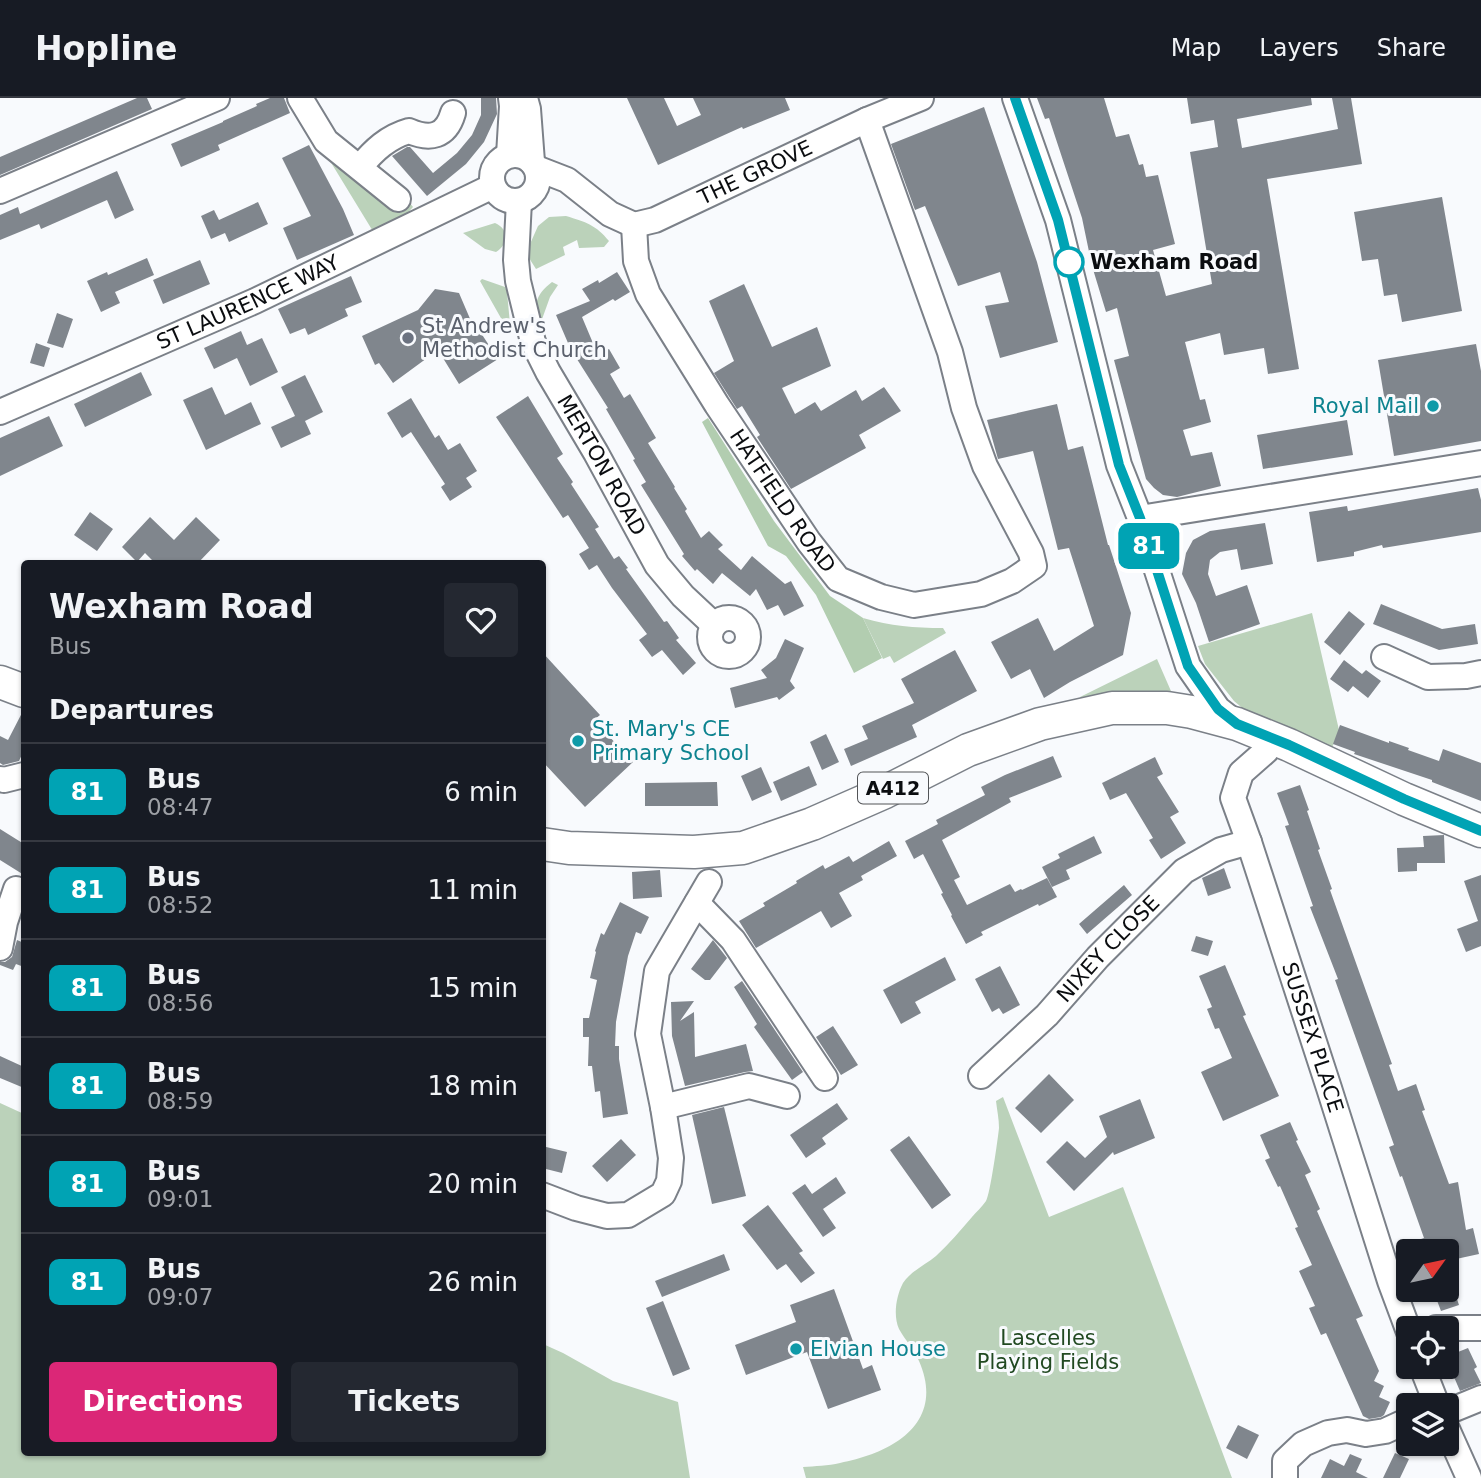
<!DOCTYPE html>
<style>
:root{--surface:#171b24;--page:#242831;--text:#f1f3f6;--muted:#9ea1a6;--line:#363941;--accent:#db2777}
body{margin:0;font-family:"DejaVu Sans",sans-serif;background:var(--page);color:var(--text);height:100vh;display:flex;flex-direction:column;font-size:26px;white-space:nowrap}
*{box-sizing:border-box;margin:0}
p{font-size:23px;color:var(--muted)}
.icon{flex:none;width:38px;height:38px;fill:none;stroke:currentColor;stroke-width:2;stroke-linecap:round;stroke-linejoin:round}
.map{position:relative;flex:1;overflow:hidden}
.sheet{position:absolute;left:21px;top:462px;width:525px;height:896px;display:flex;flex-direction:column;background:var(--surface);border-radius:7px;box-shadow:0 2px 5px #0004}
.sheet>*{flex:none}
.badge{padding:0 14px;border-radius:10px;font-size:24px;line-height:46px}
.needle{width:46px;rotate:57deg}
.fabs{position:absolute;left:1396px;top:1141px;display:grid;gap:14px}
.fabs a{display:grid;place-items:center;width:63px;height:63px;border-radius:7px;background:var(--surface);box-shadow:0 2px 5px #0004;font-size:35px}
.map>.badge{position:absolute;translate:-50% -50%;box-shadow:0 0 0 4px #fff}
h2{padding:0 28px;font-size:26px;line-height:63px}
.round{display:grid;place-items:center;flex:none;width:74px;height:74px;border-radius:7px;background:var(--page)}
.summary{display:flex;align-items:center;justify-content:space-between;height:119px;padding:0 28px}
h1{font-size:33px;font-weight:800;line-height:52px}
.button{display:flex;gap:14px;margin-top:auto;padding:14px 28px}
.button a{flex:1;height:80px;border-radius:7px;background:var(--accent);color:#fff;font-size:28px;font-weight:800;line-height:80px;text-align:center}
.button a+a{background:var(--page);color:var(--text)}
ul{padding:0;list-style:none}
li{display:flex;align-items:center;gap:21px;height:98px;padding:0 28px;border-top:2px solid var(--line)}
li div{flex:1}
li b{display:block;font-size:26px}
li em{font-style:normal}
li .badge{min-width:77px;font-weight:700;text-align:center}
header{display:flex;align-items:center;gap:42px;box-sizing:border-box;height:98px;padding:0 35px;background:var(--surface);border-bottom:2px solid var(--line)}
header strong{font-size:33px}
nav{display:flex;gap:38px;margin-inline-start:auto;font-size:24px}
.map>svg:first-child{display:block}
.green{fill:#bbd2ba}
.forest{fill:#b2cdb0}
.building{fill:#80868d}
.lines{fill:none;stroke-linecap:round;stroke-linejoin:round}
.minor-casing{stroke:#7b8088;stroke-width:28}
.major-casing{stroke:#7b8088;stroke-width:35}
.minor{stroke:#fff;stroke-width:24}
.major{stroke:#fff;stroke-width:32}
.line-casing{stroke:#fff;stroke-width:16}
.line{stroke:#00a3b4;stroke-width:10}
.stop-dot{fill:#fff;stroke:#00a3b4;stroke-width:3.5}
.worship-dot{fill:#6b7280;stroke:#f8fafd;stroke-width:2.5}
.culture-dot{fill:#0f9aa8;stroke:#f8fafd;stroke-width:2.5}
.labels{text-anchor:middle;stroke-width:6;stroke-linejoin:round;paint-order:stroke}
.shield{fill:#f8fafd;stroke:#525457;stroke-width:2}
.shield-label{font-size:19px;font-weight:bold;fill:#0b0d10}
.street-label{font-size:21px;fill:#0b0d10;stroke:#f8fafd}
.stop-label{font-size:21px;font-weight:bold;fill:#0b0d10;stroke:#f8fafd;text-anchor:start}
.worship-label{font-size:21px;fill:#5b616d;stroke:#f8fafd;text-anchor:start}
.culture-label{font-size:21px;fill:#0d838f;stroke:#f8fafd;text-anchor:start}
.park-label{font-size:21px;fill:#214921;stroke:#f8fafd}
</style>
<header>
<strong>Hopline</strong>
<nav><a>Map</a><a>Layers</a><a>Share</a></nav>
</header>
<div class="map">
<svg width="1481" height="1380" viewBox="0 0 1481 1380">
<rect width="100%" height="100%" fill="#f8fafd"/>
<!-- green -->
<path class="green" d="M327,58l82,46 4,5 -12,13 -27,13z
M566,118c20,6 30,9 43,25l-5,6 -25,1 -2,-8 -14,7 2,8 -29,14 -7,-11 1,-14 8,-18 11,-9z
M495,125c14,6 14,21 1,29l-11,-3 -22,-16z
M482,181l23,8 2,5 3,32 -4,3 -26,-46z
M552,184l6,3 -8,12 -9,25 -6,2c0,-20 0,-29 17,-42z
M1312,515l27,117 -9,23 -70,-30 -26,-22 -29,-37 -7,-18z
M863,520c28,8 51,10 80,10l3,5 -52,30 -4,-7 -7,3z
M1157,561l17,39 -93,2 -1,-3z
M1003,999l46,120 74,-30 109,291h-426l-3,-11c12,-1 25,-1 37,-4 53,-10 106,-40 79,-102 -5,-12 -14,-21 -20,-32 -6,-13 -3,-33 4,-46 8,-12 22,-18 33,-27 13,-12 24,-25 36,-39 4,-5 10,-10 14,-16 4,-6 12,-63 13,-73 0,-9 -2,-18 -3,-27z
M0,1005l24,11v338h518l1,-108 20,9 50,28 65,21 12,76h-690z"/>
<!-- forest -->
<path class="forest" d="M708,320l66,103 56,75 33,22 19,40 -28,15 -38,-78 -30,-39 -18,-10 -66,-124z"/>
<!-- building -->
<path class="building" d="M137,0h10l5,11 -152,66v-18z
M270,0h14l6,15 -72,32 2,5 -39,17 -10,-23 52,-22v-1l34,-15 -1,-2z
M481,0h15l1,16 -13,28 -18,22 -39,32 -35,-40 15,-9h3l23,26 24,-20 15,-18 9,-20z
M627,0h37l13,28 24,-11 -8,-17h92l5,12 -47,19 -1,-2 -84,38z
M1037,0h67l12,39 13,-3 10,31 4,-1 3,13 12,-2 17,69 -22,6 13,46 46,-12 -22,-132 28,-5 -4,-27 -23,4 -4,-26h124l1,7 -75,14 5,29 96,-19 -6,-31h19l11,66 -95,15 32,190 -31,5 -4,-26 -40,7 -4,-22 -35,9 15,58 5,-1 6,23 -28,8 8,26 21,-4 9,34 -44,11 -14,-2 -9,-7 -8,-9 -32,-119 15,-4 -12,-48 -11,4 -14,-46 -10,-48 -33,-100 -4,1z
M984,9l53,155 21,80 -58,16 -15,-52 24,-4 -9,-30 -42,14 -33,-80 -10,4 -24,-66z
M309,47l34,64 11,26 -57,25 -14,-32 28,-12 -29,-58z
M117,73l17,39 -19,9 -8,-19 -66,29 -2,-5 -39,16v-25l18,-8 2,7z
M1442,99l20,114 -60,11 -5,-28 -13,2 -6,-37 -16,2 -8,-49z
M258,104l10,22 -39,18 -4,-9 -14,6 -10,-23 13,-6 5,10z
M147,160l7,17 -39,17 5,11 -19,9 -14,-31 20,-9 1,3z
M200,162l10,24 -47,20 -10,-24z
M617,174l13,20 -15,9 -2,-2 -31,18 16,38 11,-6 11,19 -10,6 14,24 6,-4 26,44 -8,5 27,44 -1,1 13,21 -2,2 16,27 8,-7 14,14 -5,4 23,21 11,-14 33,28 6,-3 13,25 -20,10 -6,-11 -11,5 -11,-21 -6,7 -28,-23 -9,11 -16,-15 -2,2 -13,-15 2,-2 -43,-69 5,-3 -13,-22 2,-1 -29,-50 2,-1 -33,-52 -1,1 -18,-42 34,-14 -8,-12 16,-9 1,3z
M351,178l11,26 -17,7 3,7 -40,19 -3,-7 -15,6 -12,-25z
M744,186l28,63 45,-20 14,39 -49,22 13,26 20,-12 6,9 35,-21 6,11 22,-14 17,24 -42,24 7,13 -75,41 -34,-52 3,-2 -18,-29 -5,3 -23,-36 20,-12 -25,-60z
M435,191l24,4 15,35 3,-1 21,32 -39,25 -21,-34 -45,33 -14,-20 -4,2 -13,-29 56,-26z
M57,215l16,6 -10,29 -16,-5z
M241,233l6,14 15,-7 16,34 -28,14 -13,-28 -23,11 -10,-21z
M36,245l14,5 -6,19 -14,-4z
M1476,246l5,27v70l-87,15 -16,-96z
M141,274l11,23 -67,32 -11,-23z
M305,277l18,37 -18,9 6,13 -30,14 -10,-21 24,-11 -14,-29z
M212,289l13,28 26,-13 10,22 -55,26 -23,-50z
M528,298l35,58 -6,4 16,24 -2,2 28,43 -4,2 19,30 5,-3 9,12 -2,1 38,53 3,-1 12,17 -3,2 20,23 -13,12 -21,-25 -10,7 -13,-17 8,-6 -35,-46 -15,-23 -8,5 -10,-16 10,-6 -21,-33 -5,3 -67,-101z
M411,300l24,40 4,-3 9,15 12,-7 17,28 -11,7 6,9 -22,14 -9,-14 4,-3 -34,-52 -9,6 -15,-25z
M1057,306l11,46 15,-4 25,99h1l22,68 -8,42 -53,27 -26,16 -14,-29 -19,10 -20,-37 47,-24 16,33 40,-25 -25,-78 -11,2 -25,-99 -35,8 -11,-39z
M49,318l14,30 -63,30v-38z
M1347,322l6,35 -90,14 -6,-34z
M1478,390l3,12v32l-98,16 -1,-3 -28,7v4l-37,6 -8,-50 38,-6 1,5z
M90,414l23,17 -16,22 -23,-16z
M150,419l24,23 22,-23 24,23 -23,24h-41l-11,-11 -8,9 -15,-15z
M1265,425l8,41 -32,6 -4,-21 -17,3 -10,8 -2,14 8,22 31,-11 13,39 -51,18 -13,-39 -14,-29 4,-21 7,-13 17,-9z
M1381,506l61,25 33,-5 3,20 -39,6 -66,-26z
M1349,513l16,13 -25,31 -16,-13z
M785,541l19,9 -14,33 5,7 -16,12 -2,-3 -42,11 -5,-20 37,-10 -6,-8 15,-12z
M955,552l22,41 -65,34 5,12 -66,29 -7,-17 24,-10 -6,-13 52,-23 -13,-24z
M542,554l58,63 -6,5 39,42 -48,45 -43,-46z
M1344,562l18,14 4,-4 15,11 -13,17 -15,-12 -5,6 -18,-13z
M24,611v41l-5,11 -16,4 -3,-2v-27l8,4z
M1340,627l49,18v-2l20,7 -1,2 31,11 4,-12 38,14v38l-49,-19v-2l-78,-26 1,-2 -22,-8z
M826,636l13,28 -17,8 -12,-28z
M1053,658l9,21 -53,21 2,4 -69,38 18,37 -6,3 13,25 43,-21 5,8 6,-3 1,1 25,-12 10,19 -18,9 -1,-2 -57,28 2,3 -17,9 -15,-28 1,-1 -11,-21 2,-1 -20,-39 -9,5 -9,-18 33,-17 -2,-4 49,-25 -4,-8 24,-12z
M1155,659l8,17 -6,3 22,35 -9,5 16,26 -25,16 -12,-19 4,-2 -27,-45 -16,7 -8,-17z
M809,668l8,19 -36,16 -8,-19z
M761,669l11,25 -20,9 -11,-25z
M717,684l1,24h-73v-23z
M1300,687l9,25 -2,1 13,38 -2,1 14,39 -2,1 62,174 -3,1 9,26 18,-7 9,26 -3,1 27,73 9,-2 8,48 7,-2 6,26 -32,7v-10h-21l-5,-12 3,-1 -22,-62 -2,1 -11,-30 5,-2 -59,-165 3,-1 -28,-72 3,-1 -28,-80 4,-1 -12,-32z
M0,731l24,15v31l-24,-15z
M1444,737l1,28h-28v8l-19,1 -1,-24 27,-1 -1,-11z
M1094,738l8,17 -36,17 4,9 -18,8 -10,-20 18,-9 -2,-4z
M889,743l8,15 -36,20 2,4 -24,13 13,23 -21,12 -10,-17 -65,37 -17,-27 26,-15 -2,-3 34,-20 -1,-2 27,-16 2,4 24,-13 4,6z
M1224,770l7,20 -23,8 -6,-18z
M660,772l2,27 -29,2 -1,-27z
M1481,777v71l-15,6 -9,-23 21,-8 -14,-40z
M1124,787l8,10 -45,39 -8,-10z
M620,804l29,15 -8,17 -5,-2 -8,24 -12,66 -1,24h4v13l9,55 -25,4 -3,-27 -5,1 -3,-26h-4l1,-29h-6v-19h6l8,-38 -7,-2 6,-26 -1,-1 6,-18 3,2z
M1196,838l17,5 -5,15 -17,-5z
M17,842l7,3v24l-8,-3 -3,6 -13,-5v-3h5l7,-5z
M713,842l14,18 -17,22h-5l-14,-11z
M945,859l11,23 -41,22 6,11 -20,11 -18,-34z
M1225,867l21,50 -3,1 36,80 -56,25 -22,-49 31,-14 -13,-30 -4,1 -8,-20 5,-2 -13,-31z
M1000,868l20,39 -17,9 -4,-6 -7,4 -17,-33z
M742,883l61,91 -11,8 -38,-53 3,-3 -23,-37z
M694,903l-14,20 14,-9 1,45 51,-13 7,27 -8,1 -60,14 -13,-50 -1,-34z
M833,928l25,39 -17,10 -25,-38z
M0,958l24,11v21l-24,-10z
M1049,976l25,26 -33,33 -26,-25z
M1140,1001l15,39 -41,17 -1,-3 -39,39 -28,-29 21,-21 18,17 22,-21 -8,-21z
M837,1005l11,16 -26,19 4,6 -20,14 -16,-23z
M724,1009l22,89 -34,8 -20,-89z
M1290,1024l8,18 -2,1 15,31 -6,3 15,34 -3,2 46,105 -7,3 23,52 -5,10 10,5 -5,11 11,5 -6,13 -3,2 -12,2 -6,-3 -37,-83 -5,2 -12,-27 6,-2 -16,-35 13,-6 -17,-37 3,-1 -18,-41 -2,1 -13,-27 5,-2 -10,-23z
M909,1038l42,59 -19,14 -42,-59z
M621,1041l15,16 -29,27 -15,-16z
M542,1048l25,6 -5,21 -20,-5z
M836,1079l10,16 -23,16 13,19 -13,9 -31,-44 13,-9 7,10z
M768,1107l35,46 -4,2 16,20 -14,10 -15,-19 -9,6 -35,-45z
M724,1156l6,16 -68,27 -7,-16z
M834,1191l29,80 9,-4 9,25 -53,19 -21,-57 -61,23 -11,-30 61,-23 -6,-17z
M1433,1192h21l5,15 -18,6z
M663,1203l27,68 -17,7 -27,-68z
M1468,1250l9,19 -3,2 7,14 -21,8 -6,-14 3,-1 -9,-20z
M1238,1327l21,10 -12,24 -21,-11z
M1395,1355l14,6 -9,19h-17z
M1350,1356l12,5 -6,13 12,6h-47l9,-19 14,7z"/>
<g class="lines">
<!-- minor casing -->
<g class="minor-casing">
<g id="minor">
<path d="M300,0l26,43 72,58"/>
<path d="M525,0l3,11 4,53"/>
<path d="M1015,0l43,122 61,245 21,53 48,148 30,43 19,15"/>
<circle cx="515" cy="80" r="23"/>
<path d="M509,57l3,-49 -1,-8"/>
<path d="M360,69c14,-17 28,-30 49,-36 21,9 37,6 44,-18"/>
<path id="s1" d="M536,70l31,12 43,34 24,11 21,-5 212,-100 54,-22"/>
<path d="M0,93l217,-93"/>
<path id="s2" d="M519,103l-3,59 2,21 15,61 15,30 48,81 61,112 26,31 31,29"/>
<path id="s3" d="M634,127l2,36 12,33 69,111 92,137 29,37 43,18 33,8 67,-11 31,-13 22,-15 -3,-13 -46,-87 -21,-58 -14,-56 -83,-232"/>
<path id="s4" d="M0,314l255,-111 238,-115"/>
<path d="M1140,420l341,-55"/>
<circle cx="729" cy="539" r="19"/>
<path d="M1384,559l44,20 38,-1 15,-3"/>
<path id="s5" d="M1266,653l-25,22 -8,25 16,44 80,246 61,193 19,51"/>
<path d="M0,681l4,1 20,-5"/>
<path d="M697,805l36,37 92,138"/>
<path d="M0,850l5,-26 11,-33"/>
<path id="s6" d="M981,978l66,-61 51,-58 86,-86 37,-21 28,-8"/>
<path d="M663,1009l86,-21 38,10"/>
<path d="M542,1097l34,13 31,8 21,-1 35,-21 6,-13 2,-23 -8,-51 -15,-73 9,-63 52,-89"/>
<path d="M1436,1230h45"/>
<path d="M1422,1269l15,38"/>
<path d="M1447,1314l34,-14"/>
<path d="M1447,1331l22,49"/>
<path d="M1285,1380v-17l18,-17 25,-11 19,-3 19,4 19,-3 24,-11"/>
</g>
</g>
<!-- major casing -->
<g class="major-casing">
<path id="major" d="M0,584l24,9
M542,746l27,4 125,4 49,-4 69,-24 73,-32 83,-42 72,-26 72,-16h55l25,4 45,12 52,21 115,54 77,32"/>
</g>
<!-- minor -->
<use href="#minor" class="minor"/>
<!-- major -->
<use href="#major" class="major"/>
</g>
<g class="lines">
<!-- line casing -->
<g class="line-casing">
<path id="line" d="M1015,0l43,122 61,245 21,53 48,148 30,43 19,15 52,21 115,54 77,32"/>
</g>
<!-- line -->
<use href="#line" class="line"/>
</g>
<!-- markers -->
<circle class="stop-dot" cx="1069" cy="164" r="14"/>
<circle class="worship-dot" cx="408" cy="240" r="7"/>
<g class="culture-dot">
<circle cx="1433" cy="308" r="7"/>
<circle cx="578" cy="643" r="7"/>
<circle cx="796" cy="1251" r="7"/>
</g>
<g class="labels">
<!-- shield labels -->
<rect class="shield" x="858" y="674.5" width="70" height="31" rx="5"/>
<g class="shield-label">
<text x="893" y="697">A412</text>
</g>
<!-- street labels -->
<g class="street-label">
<text dy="7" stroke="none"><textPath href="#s1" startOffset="247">THE GROVE</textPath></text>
<text dy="7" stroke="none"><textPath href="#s4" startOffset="271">ST LAURENCE WAY</textPath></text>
<text dy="7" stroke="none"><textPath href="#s2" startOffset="284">MERTON ROAD</textPath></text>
<text dy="7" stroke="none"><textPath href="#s3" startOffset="318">HATFIELD ROAD</textPath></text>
<text dy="7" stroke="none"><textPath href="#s6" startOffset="180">NIXEY CLOSE</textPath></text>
<text dy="7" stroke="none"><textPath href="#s5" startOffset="312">SUSSEX PLACE</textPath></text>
</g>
<!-- stop labels -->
<g class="stop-label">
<text x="1090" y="171">Wexham Road</text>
</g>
<!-- worship labels -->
<g class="worship-label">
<text x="422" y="235">St Andrew's<tspan x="422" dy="24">Methodist Church</tspan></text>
</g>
<!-- culture labels -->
<g class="culture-label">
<text x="1419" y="315" text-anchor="end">Royal Mail</text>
<text x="592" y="638">St. Mary's CE<tspan x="592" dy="24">Primary School</tspan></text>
<text x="810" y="1258">Elvian House</text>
</g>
<!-- park labels -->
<g class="park-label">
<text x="1048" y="1247">Lascelles<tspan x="1048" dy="24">Playing Fields</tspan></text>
</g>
</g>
</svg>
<div class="fabs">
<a><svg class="needle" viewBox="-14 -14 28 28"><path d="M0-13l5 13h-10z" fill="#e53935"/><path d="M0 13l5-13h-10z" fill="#9ea1a6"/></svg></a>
<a><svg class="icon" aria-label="locate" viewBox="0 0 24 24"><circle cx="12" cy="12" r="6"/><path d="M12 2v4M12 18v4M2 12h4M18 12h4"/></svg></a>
<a><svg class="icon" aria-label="layers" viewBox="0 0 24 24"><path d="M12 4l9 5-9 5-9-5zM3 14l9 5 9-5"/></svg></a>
</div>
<b class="badge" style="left:1149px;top:448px;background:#00a3b4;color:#fff">81</b>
<section class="sheet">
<div class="summary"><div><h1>Wexham Road</h1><p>Bus</p></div><a class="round"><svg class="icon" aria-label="heart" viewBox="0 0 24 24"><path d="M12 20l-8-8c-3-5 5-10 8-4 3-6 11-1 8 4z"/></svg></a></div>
<h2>Departures</h2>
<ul>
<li><span class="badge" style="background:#00a3b4;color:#fff">81</span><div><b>Bus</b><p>08:47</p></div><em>6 min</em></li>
<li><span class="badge" style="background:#00a3b4;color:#fff">81</span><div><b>Bus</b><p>08:52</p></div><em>11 min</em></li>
<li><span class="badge" style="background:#00a3b4;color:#fff">81</span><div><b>Bus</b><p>08:56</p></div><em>15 min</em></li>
<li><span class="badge" style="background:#00a3b4;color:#fff">81</span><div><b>Bus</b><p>08:59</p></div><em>18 min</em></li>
<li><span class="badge" style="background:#00a3b4;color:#fff">81</span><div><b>Bus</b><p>09:01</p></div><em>20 min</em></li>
<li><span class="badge" style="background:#00a3b4;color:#fff">81</span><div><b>Bus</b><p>09:07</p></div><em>26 min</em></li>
</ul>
<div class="button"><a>Directions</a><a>Tickets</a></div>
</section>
</div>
